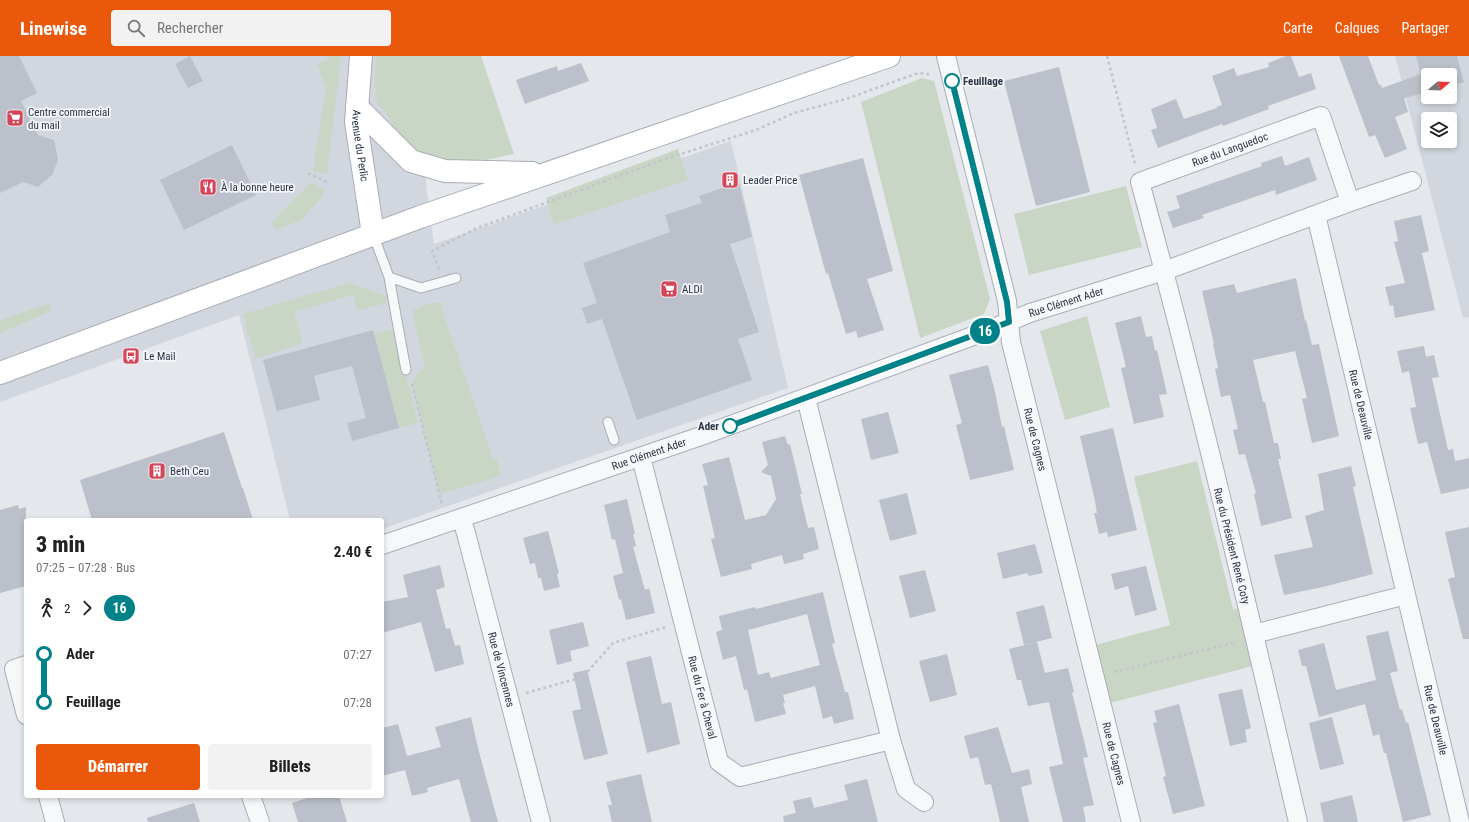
<!DOCTYPE html>
<html lang="fr">
<meta charset="utf-8">
<style>
:root{--surface:#fff;--page:#f2f2f2;--text:#222;--muted:#767676;--accent:#ea580c}
body{margin:0;font-family:"Roboto Condensed",sans-serif;background:var(--page);color:var(--text);height:100vh;display:flex;flex-direction:column;font-size:15px;white-space:nowrap}
*{box-sizing:border-box;margin:0}
p{font-size:13px;color:var(--muted)}
.icon{flex:none;width:22px;height:22px;fill:none;stroke:currentColor;stroke-width:2;stroke-linecap:round;stroke-linejoin:round}
.map{position:relative;flex:1;overflow:hidden}
.drawer{position:absolute;left:24px;top:462px;width:360px;height:280px;display:flex;flex-direction:column;background:var(--surface);border-radius:4px;box-shadow:0 2px 6px #0003}
.drawer>*{flex:none}
.badge{padding:0 8px;border-radius:13px;font-size:14px;line-height:26px}
.needle{width:26px;rotate:71deg}
.buttons{position:absolute;left:1421px;top:12px;display:grid;gap:8px}
.buttons a{display:grid;place-items:center;width:36px;height:36px;border-radius:4px;background:var(--surface);box-shadow:0 2px 6px #0003;font-size:20px}
.map>.badge{position:absolute;translate:-50% -50%;box-shadow:0 0 0 2px #fff}
.legs{display:flex;align-items:center;gap:6px;height:44px;padding:0 12px;font-size:13px}
.legs p{margin-inline-start:auto}
.overview{display:flex;align-items:center;justify-content:space-between;height:68px;padding:0 12px}
h1{font-size:22px;font-weight:800;line-height:30px}
.cta{display:flex;gap:8px;margin-top:auto;padding:8px 12px}
.cta a{flex:1;height:46px;border-radius:4px;background:var(--accent);color:#fff;font-size:16px;font-weight:800;line-height:46px;text-align:center}
.cta a+a{background:var(--page);color:var(--text)}
ul{padding:0 12px;list-style:none}
li{display:flex;align-items:center;gap:14px;height:48px;font-size:15px}
li i{display:grid;place-items:center;width:6px;height:100%;margin:0 5px;background:currentColor}
li i::after{content:'';width:10px;height:10px;margin:-5px;border:3px solid;border-radius:50%;background:var(--surface)}
li p{margin-inline-start:auto}
li:first-child i{background:linear-gradient(#0000 50%,currentColor 0)}
li:last-child i{background:linear-gradient(currentColor 50%,#0000 0)}
header{display:flex;align-items:center;gap:24px;box-sizing:border-box;height:56px;padding:0 20px;background:var(--accent);color:#fff}
header strong{font-size:19px}
nav{display:flex;gap:22px;margin-inline-start:auto;font-size:14px}
.search{width:280px;height:36px;background:var(--page);display:flex;align-items:center;gap:10px;box-sizing:border-box;padding:0 14px;border-radius:4px;color:var(--muted);font-size:15px}
.map>svg:first-child{display:block}
.built{fill:#d2d6de;fill-rule:evenodd}
.green{fill:#c9d6c5}
.building{fill:#bbc0ca;fill-rule:evenodd}
.lines{fill:none;stroke-linecap:round;stroke-linejoin:round}
.lane-casing{stroke:#a8aeb7;stroke-width:11}
.street-casing{stroke:#a8aeb7;stroke-width:20}
.secondary-casing{stroke:#a8aeb7;stroke-width:24}
.path{stroke:#c2c5cb;stroke-width:2.5;stroke-dasharray:3 3;stroke-linecap:butt}
.lane{stroke:#f7f8fa;stroke-width:9}
.street{stroke:#f7f8fa;stroke-width:18}
.secondary{stroke:#fff;stroke-width:22}
.line-1-casing{stroke:#fff;stroke-width:9}
.line-1{stroke:#008288;stroke-width:6}
.stop-1-dot{fill:#fff;stroke:#008288;stroke-width:2}
.labels{text-anchor:middle;stroke-width:3.5;stroke-linejoin:round;paint-order:stroke}
.stop-label{font-size:11px;font-weight:bold;fill:#2a3446;stroke:#f4f6f9;text-anchor:start}
.poi-label{font-size:11px;fill:#2a3446;stroke:#f4f6f9;text-anchor:start}
.street-label{font-size:11px;fill:#2a3446;stroke:#f4f6f9}
</style>
<header>
<strong>Linewise</strong>
<div class="search"><svg class="icon" aria-label="search" viewBox="0 0 24 24"><circle cx="10" cy="10" r="6"/><path d="M15 15l6 6"/></svg>Rechercher</div>
<nav><a>Carte</a><a>Calques</a><a>Partager</a></nav>
</header>
<div class="map">
<svg width="1469" height="766" viewBox="0 0 1469 766">
<rect width="100%" height="100%" fill="#e4e7ec"/>
<!-- built -->
<path class="built" d="M0,0h409l25,188 297,-103 57,247 -406,141v-9h-92l-51,-205 -239,87z
M1395,0h74v261l-6,1zM1428,19h22v22h-22zM1428,63h22v22h-22z"/>
<!-- green -->
<path class="green" d="M328,0h13l-14,118 -14,-3 13,-83 -9,-24 12,-5z
M376,0h105l33,98 -37,8 -27,1 -20,-6 -24,-13 -23,-35 -6,-5 -2,-23z
M922,22l12,3 56,218 -6,15 -64,24 -59,-236z
M678,93l10,31 -134,44 -8,-26z
M311,126l13,7 -1,7 -22,24 -26,10 -3,-8z
M1126,130l16,61 -113,28 -15,-61z
M350,227l38,14 -3,6 -28,8 -4,-16 -59,17 9,31 -48,16 -12,-45z
M442,246l-1,5 52,152 4,-1 4,18 -61,18 -28,-110 5,-10 8,-7 -13,-56 18,-8z
M50,247l2,7 -21,10 -31,13v-13z
M1087,260l23,91 -45,13 -25,-89z
M394,273l24,94 -19,5 -25,-94z
M1197,405l36,148 14,-1 14,56 -159,41 -14,-58 82,-22 -36,-148z"/>
<!-- building -->
<path class="building" d="M0,0h19l18,37 -16,8 17,34 16,5 4,19 -5,15 -15,13 -15,-5 -23,11z
M190,0l13,25 -15,7 -13,-24z
M1286,0h5l8,21 12,-4 5,16 -48,17 1,3 -46,17 -1,-2 -64,24 -7,-18 6,-2 -6,-19 25,-10 8,20 33,-11 -1,-1 6,-2 -10,-29 22,-8 3,8 32,-9 -1,-4z
M1339,0h29l11,29h2l1,3 39,-14 -5,-18h41l7,26 -14,4v-11h-22v17l-24,6 4,14 -13,5 12,32 -22,9 -10,-23 -6,2z
M581,7l8,18 -64,23 -9,-24 41,-14 1,5z
M1059,11l31,125 -54,14 -32,-125z
M232,89l24,50 -72,35 -24,-50z
M1282,100l3,10 24,-9 8,23 -41,15 -1,-5 -73,25 2,3 -31,10 -6,-16 13,-4 -4,-12 86,-30 -1,-3z
M863,102l30,113 -26,8 17,51 -26,8 -2,-7 -10,3 -18,-61 -2,1 -27,-99z
M737,127h2l13,54 -22,7 29,88 -21,7 14,41 -115,40 -35,-101 -15,5 -5,-16 15,-5 -14,-40 87,-31 -5,-17 37,-12 -3,-7z
M1421,159l8,36 -7,2 13,57 -40,8 -2,-13 -3,1 -5,-19 20,-4 -11,-41 4,-1 -4,-20z
M1296,222l9,43 1,-1 6,25 7,-1 20,92 -27,7 -10,-44 5,-1 -12,-47 -42,9 10,42h2l9,41h4l3,16h-3l14,59 -31,8 -7,-32 2,-1 -11,-39 -6,1 -6,-25 5,-1 -8,-34 -9,2 -6,-28 3,-1 -5,-24h1l-12,-53 32,-7 3,9z
M1141,260l5,21 6,-1 3,15 2,-1 10,44 -8,1 5,22 -30,7 -13,-56 5,-1 -11,-44z
M373,274l26,98 -47,13 -5,-18 19,-5 -14,-52 -38,10 6,24 -43,11 -14,-51z
M1424,290l2,11 8,-2 5,22 -7,1 16,72 5,-1 2,12 14,-3v30l-28,6 -14,-52 -9,2 -8,-36 6,-1 -7,-36 -7,2 -5,-22z
M988,309l7,27 7,35 2,-1 10,44 -44,10 -14,-55 6,-2 -13,-48z
M888,356l11,41 -28,7 -10,-41z
M1113,372l24,102 -29,7 -1,-5 -8,2 -5,-21h3l-2,-12 -15,-65z
M224,376l18,56h1l10,32h-161l-12,-40z
M785,380l3,9 2,-1 12,50h-2l8,34 6,-1 5,22 -16,5 1,5 -7,2 -13,3 -2,-9 -31,9 1,5 -31,8 -10,-38 4,-1 -12,-52 5,-1 -6,-21 27,-7 16,63 21,-5 10,-16 -5,-23 -10,-4 7,-7 -6,-23z
M1351,410l5,20 -3,1 20,87 -50,13 -39,8 -10,-40 39,-8 -8,-31 19,-6 -6,-36z
M907,437l10,41 -27,7 -11,-41z
M627,443l8,35h-2l3,12 -3,1 12,43 4,-2 6,25 -29,7 -5,-21 -2,1 -6,-24 10,-3 -8,-34 -3,1 -8,-35z
M18,449l1,4 7,-2v79l-26,7v-83z
M1469,471v112h-6l-15,-60 7,-2 -10,-45z
M548,475l11,42 -2,1 3,13 -16,4 -3,-13h-3l-3,-15 -5,1 -7,-26z
M1035,488l8,29 -14,3 -2,-3 -24,6 -6,-26z
M440,509l5,22 -9,3 10,39 4,-1 5,18 5,-1 4,19 -29,8 -14,-50 -39,11v-31l26,-5 -5,-22z
M1146,510l11,44 -22,6 -7,-30 -13,4 -4,-16z
M925,514l11,41 -26,7 -11,-42z
M823,536l12,51 -3,1 13,48h3l6,27 -20,5 -2,-8 -9,3 -8,-33 -32,9 2,8h-2l3,11 -31,8 -8,-33 -3,1 -8,-34 -13,4 -7,-28 6,-2 -3,-14 36,-9 1,2zM807,558l13,51 -49,13 -2,-6 -11,3 -10,-45z
M1044,549l8,33 -28,7 -8,-33z
M583,566l6,24 -19,5 2,10 -15,4 -8,-35z
M1388,575l10,40 -8,2 10,37 2,-1 4,14 2,-1 23,93 -28,7 -17,-69h-2l-5,-19 -6,2 -8,-32 -46,13 -13,-51h-4l-4,-16 26,-7 12,47 40,-10 -10,-44z
M1037,586l8,31 23,-5 6,24 -2,1 16,64 -5,1 11,47 -11,2 3,15h-23l-14,-55 14,-3 -14,-62 -21,4 -7,-26h-4l-8,-31z
M947,598l10,41 -27,7 -11,-41z
M651,600l11,48 9,-2 9,42 -33,9 -21,-91z
M587,614l21,84 -24,6 -12,-49 9,-2 -8,-36z
M1242,633l9,39 -6,2 2,12 -17,4 -12,-52z
M1179,648l26,102 -32,8 -10,-37 3,-1 -13,-53 4,-1 -3,-11z
M471,661l8,35 19,70h-27l-12,-43 -32,9 1,4 -16,4 -7,-26 -23,6v-48l16,-4 9,32 34,-9 -6,-20z
M1332,661l12,47 -24,6 -11,-47z
M998,671l14,46 17,-4 3,15 -11,3 8,35h-29l-9,-38 -6,1 -7,-28 -8,2 -6,-23z
M641,718l11,48h-40l-4,-17h4l-6,-23z
M867,723l11,43h-94l-1,-6 13,-3 -3,-12 18,-4 3,11 34,-8 -4,-15z
M1352,739l6,27h-34l-4,-19z
M313,740h26l8,26h-49l-6,-19z
M194,747l6,19h-52l-1,-4z"/>
<g class="lines">
<!-- lane casing -->
<g class="lane-casing">
<path id="lane" d="M373,178l16,43 17,93
M389,221l32,11 35,-10
M608,366l6,18"/>
</g>
<!-- street casing -->
<g class="street-casing">
<g id="street">
<path id="s1" d="M946,0l61,245 4,41 120,480"/>
<path id="s2" d="M1316,159l144,607"/>
<path id="s3" d="M641,401l78,305 21,15 151,-37 -85,-342"/>
<path id="s4" d="M461,462l5,15 75,289"/>
<path id="s5" d="M382,489l319,-109 280,-103 49,-20 134,-42 186,-69 62,-21"/>
<path d="M1254,578l152,-39"/>
<path d="M26,609l-12,4 12,46"/>
<path d="M891,684l15,49 18,13"/>
<path d="M48,740l7,26"/>
<path d="M251,740l9,26"/>
<path id="s6" d="M1298,766c-50,-214 -100,-428 -158,-640l181,-66 29,86"/>
</g>
</g>
<!-- secondary casing -->
<g class="secondary-casing">
<g id="secondary">
<path id="s7" d="M361,0l-5,66 17,112"/>
<path d="M357,51l54,54 34,10 87,2"/>
<path d="M0,317l420,-156 469,-161"/>
</g>
</g>
<!-- path -->
<path class="path" d="M1107,0l28,108
M308,117l19,9
M439,213l-7,-18 45,-23 22,-8 166,-61 91,-29 38,-17 52,-14 69,-25 9,-1 7,2
M412,328l30,121
M1114,616l123,-30
M526,637l57,-16 30,-34 53,-16"/>
<!-- lane -->
<use href="#lane" class="lane"/>
<!-- street -->
<use href="#street" class="street"/>
<!-- secondary -->
<use href="#secondary" class="secondary"/>
</g>
<g class="lines">
<!-- line-1 casing -->
<g class="line-1-casing">
<path id="line-1" d="M730,370l279,-104 -2,-20 -55,-221"/>
</g>
<!-- line-1 -->
<use href="#line-1" class="line-1"/>
</g>
<!-- icons -->
<defs>
<g id="supermarket-square" transform="scale(0.9)"><rect x="-9" y="-9" width="18" height="18" rx="4" fill="#d54558" stroke="#f4f6f9"/><path d="M-6-5.5h2.5l.6 2H6L4.5 2H-2.5L-4.4-4H-6ZM-1.5 3.2a1.3 1.3 0 1 0 .1 0ZM3 3.2a1.3 1.3 0 1 0 .1 0Z" fill="#fff"/></g>
<g id="building-square" transform="scale(0.9)"><rect x="-9" y="-9" width="18" height="18" rx="4" fill="#d54558" stroke="#f4f6f9"/><path d="M-4-6H4V6H1V3H-1V6H-4ZM-2.5-4.3h1.7v1.8h-1.7ZM.8-4.3h1.7v1.8H.8ZM-2.5-1h1.7V.8h-1.7ZM.8-1h1.7V.8H.8Z" fill="#fff"/></g>
<g id="restaurant-square" transform="scale(0.9)"><rect x="-9" y="-9" width="18" height="18" rx="4" fill="#d54558" stroke="#f4f6f9"/><path d="M-5-6h1v4h1v-4h1v4h1v-4h1v5L-1.5 .5V6h-2V.5L-5-1ZM5-6V6H3V1.5H1.5Q1.5-4 5-6Z" fill="#fff"/></g>
<g id="bus-square" transform="scale(0.9)"><rect x="-9" y="-9" width="18" height="18" rx="4" fill="#d54558" stroke="#f4f6f9"/><path d="M-5-6H5V4H4V6H2V4H-2V6H-4V4H-5ZM-3.5-4V0h7V-4ZM-3.5 1.2v1.5H-2V1.2ZM2 1.2v1.5H3.5V1.2Z" fill="#fff"/></g>
</defs>
<g fill-rule="evenodd">
<use href="#supermarket-square" x="15" y="62"/>
<use href="#building-square" x="730" y="124"/>
<use href="#restaurant-square" x="208" y="131"/>
<use href="#supermarket-square" x="669" y="233"/>
<use href="#bus-square" x="131" y="300"/>
<use href="#building-square" x="157" y="415"/>
</g>
<!-- markers -->
<g class="stop-1-dot">
<circle cx="952" cy="25" r="7"/>
<circle cx="730" cy="370" r="7"/>
</g>
<g class="labels">
<!-- stop labels -->
<g class="stop-label">
<text x="963" y="29">Feuillage</text>
<text x="719" y="374" text-anchor="end">Ader</text>
</g>
<!-- poi labels -->
<g class="poi-label">
<text x="28" y="60">Centre commercial<tspan x="28" dy="13">du mail</tspan></text>
<text x="743" y="128">Leader Price</text>
<text x="221" y="135">À la bonne heure</text>
<text x="682" y="237">ALDI</text>
<text x="144" y="304">Le Mail</text>
<text x="170" y="419">Beth Ceu</text>
</g>
<!-- street labels -->
<g class="street-label">
<text dy="4" stroke="none"><textPath href="#s7" startOffset="90">Avenue du Perlic</textPath></text>
<text dy="4" stroke="none"><textPath href="#s6" startOffset="755">Rue du Languedoc</textPath></text>
<text dy="4" stroke="none"><textPath href="#s5" startOffset="726">Rue Clément Ader</textPath></text>
<text dy="4" stroke="none"><textPath href="#s2" startOffset="195">Rue de Deauville</textPath></text>
<text dy="4" stroke="none"><textPath href="#s1" startOffset="394">Rue de Cagnes</textPath></text>
<text dy="4" stroke="none"><textPath href="#s5" startOffset="282">Rue Clément Ader</textPath></text>
<text transform="translate(1232 490) rotate(76)" y="4">Rue du Président René Coty</text>
<text dy="4" stroke="none"><textPath href="#s4" startOffset="157">Rue de Vincennes</textPath></text>
<text dy="4" stroke="none"><textPath href="#s3" startOffset="248">Rue du Fer à Cheval</textPath></text>
<text dy="4" stroke="none"><textPath href="#s2" startOffset="519">Rue de Deauville</textPath></text>
<text dy="4" stroke="none"><textPath href="#s1" startOffset="718">Rue de Cagnes</textPath></text>
</g>
</g>
</svg>
<div class="buttons">
<a><svg class="needle" viewBox="-14 -14 28 28"><path d="M0-13l5 13h-10z" fill="#e53935"/><path d="M0 13l5-13h-10z" fill="#767676"/></svg></a>
<a><svg class="icon" aria-label="layers" viewBox="0 0 24 24"><path d="M12 4l9 5-9 5-9-5zM3 14l9 5 9-5"/></svg></a>
</div>
<b class="badge" style="left:985px;top:275px;background:#008288;color:#fff">16</b>
<section class="drawer">
<div class="overview"><div><h1>3 min</h1><p>07:25 – 07:28 · Bus</p></div><b>2.40 €</b></div>
<div class="legs"><svg class="icon" aria-label="walk" viewBox="0 0 24 24"><circle cx="13" cy="4" r="2"/><path d="M13 8l-2 6 4 7M11 14l-3 7M7 12l3-4h3l4 4"/></svg>2<svg class="icon" aria-label="forward" viewBox="0 0 24 24"><path d="M9 5l7 7-7 7"/></svg><b class="badge" style="background:#008288;color:#fff">16</b></div>
<ul>
<li><i style="color:#008288"></i><b>Ader</b><p>07:27</p></li>
<li><i style="color:#008288"></i><b>Feuillage</b><p>07:28</p></li>
</ul>
<div class="cta"><a>Démarrer</a><a>Billets</a></div>
</section>
</div>
